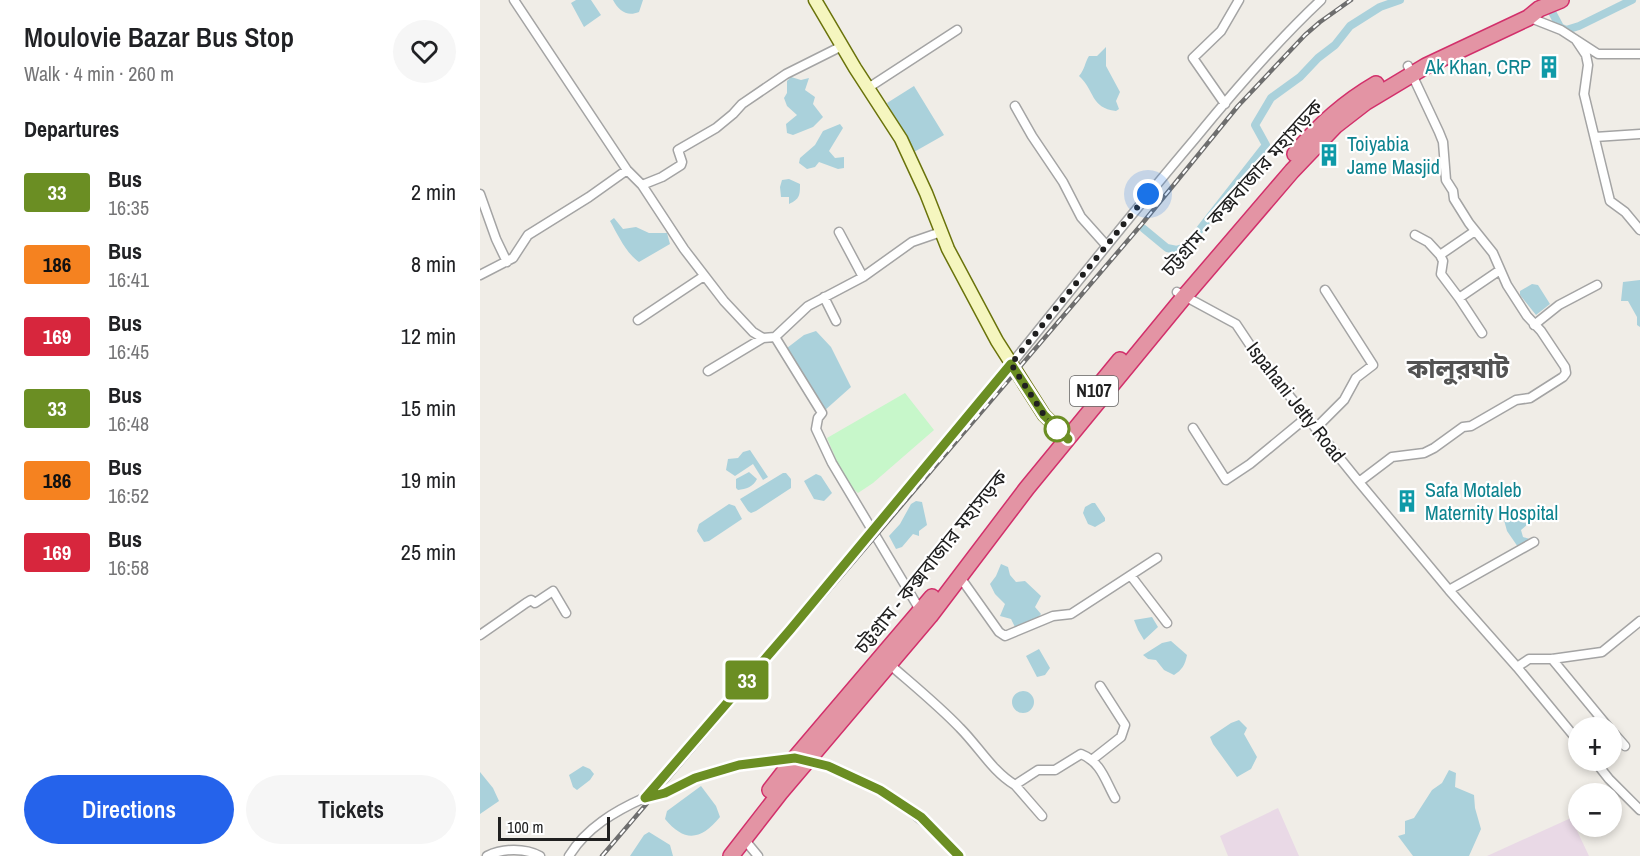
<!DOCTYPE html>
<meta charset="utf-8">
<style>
:root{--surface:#fff;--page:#f6f6f6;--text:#202124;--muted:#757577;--accent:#2563eb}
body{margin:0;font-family:"Archivo Narrow","Noto Sans Bengali",sans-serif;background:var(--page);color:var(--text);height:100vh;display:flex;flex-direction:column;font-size:22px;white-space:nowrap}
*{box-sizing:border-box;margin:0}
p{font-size:20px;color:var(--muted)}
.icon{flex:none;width:33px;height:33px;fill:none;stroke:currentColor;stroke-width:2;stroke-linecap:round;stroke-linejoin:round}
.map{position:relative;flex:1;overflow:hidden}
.details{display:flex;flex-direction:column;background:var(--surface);width:480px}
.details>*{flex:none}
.badge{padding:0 12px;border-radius:4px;font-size:21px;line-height:39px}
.fabs{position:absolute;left:1088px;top:717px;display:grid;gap:12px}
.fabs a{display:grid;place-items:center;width:54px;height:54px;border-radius:50%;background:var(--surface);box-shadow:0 3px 9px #0003;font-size:30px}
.scale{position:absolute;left:18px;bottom:15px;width:112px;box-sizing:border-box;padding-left:6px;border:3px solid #202020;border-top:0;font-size:16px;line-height:21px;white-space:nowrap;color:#202020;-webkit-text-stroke:4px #fff;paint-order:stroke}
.you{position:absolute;width:30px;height:30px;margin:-15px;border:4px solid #fff;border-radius:50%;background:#1a73e8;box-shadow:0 0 0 9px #1a73e833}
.map>.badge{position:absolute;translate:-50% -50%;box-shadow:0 0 0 3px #fff}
h2{padding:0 24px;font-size:22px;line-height:54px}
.round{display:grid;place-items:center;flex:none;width:63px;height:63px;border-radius:32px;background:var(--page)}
.overview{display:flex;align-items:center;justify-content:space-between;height:102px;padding:0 24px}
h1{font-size:28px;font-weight:600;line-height:45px}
.primary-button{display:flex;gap:12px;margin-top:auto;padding:12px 24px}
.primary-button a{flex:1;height:69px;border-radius:36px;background:var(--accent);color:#fff;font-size:24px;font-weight:600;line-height:69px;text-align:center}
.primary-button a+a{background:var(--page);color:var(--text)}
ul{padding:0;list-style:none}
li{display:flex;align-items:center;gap:18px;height:72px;padding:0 24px}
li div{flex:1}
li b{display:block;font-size:22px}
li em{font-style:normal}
li .badge{min-width:66px;font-weight:700;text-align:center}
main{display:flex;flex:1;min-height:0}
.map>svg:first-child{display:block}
.industrial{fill:#e9d9e6}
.park{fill:#c7f7ca}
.water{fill:#aad1db}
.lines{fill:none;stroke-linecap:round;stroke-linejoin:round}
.canal{stroke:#aad1db;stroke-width:8}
.street-casing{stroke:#a4a4a4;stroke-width:11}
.secondary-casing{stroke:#6a730b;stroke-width:15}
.highway-casing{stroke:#d2306b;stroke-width:18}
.street{stroke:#fff;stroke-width:8}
.secondary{stroke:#f5f6bf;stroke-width:12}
.highway{stroke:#e394a4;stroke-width:15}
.rail-casing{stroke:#6e6e6e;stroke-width:4.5}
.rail{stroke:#fff;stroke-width:2;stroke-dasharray:7;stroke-linecap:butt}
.line-casing{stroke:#fff;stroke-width:14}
.line{stroke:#6b8e23;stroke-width:9}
.walk{stroke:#202020;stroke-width:6;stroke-dasharray:0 10.8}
.stop-dot{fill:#fff;stroke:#6b8e23;stroke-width:3}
.labels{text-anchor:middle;stroke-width:4.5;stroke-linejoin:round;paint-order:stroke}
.shield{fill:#fff;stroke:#636363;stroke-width:1.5}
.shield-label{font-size:18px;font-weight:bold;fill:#202020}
.culture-label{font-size:20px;fill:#0d838f;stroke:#fff;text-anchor:start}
.street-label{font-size:20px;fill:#202020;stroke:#fff}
.district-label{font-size:26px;font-weight:bold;fill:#535353;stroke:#fff}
</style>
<main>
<section class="details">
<div class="overview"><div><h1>Moulovie Bazar Bus Stop</h1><p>Walk · 4 min · 260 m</p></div><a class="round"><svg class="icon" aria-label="heart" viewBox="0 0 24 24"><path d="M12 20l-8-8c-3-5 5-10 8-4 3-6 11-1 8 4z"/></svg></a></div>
<h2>Departures</h2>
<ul>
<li><span class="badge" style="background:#6b8e23;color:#fff">33</span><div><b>Bus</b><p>16:35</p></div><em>2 min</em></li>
<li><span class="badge" style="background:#f58220;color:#111">186</span><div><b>Bus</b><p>16:41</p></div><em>8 min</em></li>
<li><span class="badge" style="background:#d7263d;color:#fff">169</span><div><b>Bus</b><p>16:45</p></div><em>12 min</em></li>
<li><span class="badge" style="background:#6b8e23;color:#fff">33</span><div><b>Bus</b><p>16:48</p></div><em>15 min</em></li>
<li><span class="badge" style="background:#f58220;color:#111">186</span><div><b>Bus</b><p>16:52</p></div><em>19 min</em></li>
<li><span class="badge" style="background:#d7263d;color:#fff">169</span><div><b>Bus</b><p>16:58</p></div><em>25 min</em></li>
</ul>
<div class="primary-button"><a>Directions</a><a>Tickets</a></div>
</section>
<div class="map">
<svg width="1160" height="856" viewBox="0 0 1160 856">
<rect width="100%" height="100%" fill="#f0ede7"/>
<!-- industrial -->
<path class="industrial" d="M798,808l21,48h-71l-8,-20z
M1091,818l18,38h-102z"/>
<!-- park -->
<path class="park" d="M425,393l29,37 -61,53 -15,10c-15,-13 -23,-37 -31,-55z"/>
<!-- water -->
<path class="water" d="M96,0h15l10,15 -17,12 -13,-24z
M133,0h30l-4,12c-12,5 -20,-1 -26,-12z
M626,47v19l14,26 -4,9 3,8 -3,2c-26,-3 -21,-21 -37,-35 6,-7 6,-14 10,-20h8z
M311,77l10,3 8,-2 -4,12 10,7 -2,7 10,13 -10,10 -20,8 -6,-2 -1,-9 11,-9 -10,-9 -3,-8 3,-5v-12z
M434,86l30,49 -30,17 -27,-49z
M360,124l3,4 -14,23 6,7 9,-1v11l-6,1 -19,-7 -4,5 -8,2 -8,-6 1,-5 15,-13 8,-14z
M309,179l11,5c0,11 0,15 -11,20v-7h-8l-1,-10 2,-7z
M134,218l9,11 13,-2 13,6h18l3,11 -31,18c-13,-9 -21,-27 -29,-41z
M1160,280v47l-3,-2v-8l-9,-16h-7l2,-19z
M1052,284l6,1 12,19 -14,11 -16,-20v-4z
M336,331l15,16 20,40 -27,24 -37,-63 17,-13z
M270,450l18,27 -5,3 -10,-16 -18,12 -9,-6 2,-11 10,-1 5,-6z
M269,472l8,7c-4,8 -11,10 -19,11l-2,-2v-9z
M303,473h3l5,6v9l-35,23 -5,2 -3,-2 -8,-12z
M336,474l5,2 11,17 -8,8 -10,-2 -10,-18z
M436,501l6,1 5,23 -8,6v5l-6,-2 -11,13 -6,2 -7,-13 11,-12 11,-20z
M612,503h3l10,15v3l-10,6 -7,-3 -5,-11 2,-6z
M249,504l6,2 7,13 -33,22 -5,1 -7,-11 2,-7z
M1032,512h4l4,6v4l9,1 -8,7 2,7 10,3 -15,7 -11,-16 -3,-11z
M521,564l7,3 2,8 6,7 9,-1 16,15 -6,11 6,7 -6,7 -19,8 -5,-10 -11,-3 5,-12 -10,-10 -5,-10 6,-8z
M672,617l6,10 -14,13 -6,-10 -4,-10z
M691,641l16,14c-2,10 -5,15 -13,20l-10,-5 -8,-10 -8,-1 -5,-4 19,-12z
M559,649l11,19 -5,7 -8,2 -11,-21z
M532 702a11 11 0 1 1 22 0a11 11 0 1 1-22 0Z
M759,720l8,8 -3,6 13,23 -6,12 -14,8 -24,-33 -3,-7 21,-14z
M103,766l7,3 4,5 -4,6 -13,10 -4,-3 -4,-12z
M969,770l7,3 -1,14 19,8 1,13 6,21 -12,27h-56l-15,-20 7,-2v-13l9,-3 18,-28 10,-7z
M0,772l13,16 6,13 -19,13z
M221,786l15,20 4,11c-19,23 -35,26 -55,2l2,-8z
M169,832l21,13 3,11h-43l14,-21z"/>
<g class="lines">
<!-- canal -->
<path class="canal" d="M1072,12l8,15 6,3 13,-4 53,-26
M664,229l23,19 10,2 10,-4 79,-101 -11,-20 16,-27 29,-21 18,-19 17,-13 15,-19 30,-19 20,-7"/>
<!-- street casing -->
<g class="street-casing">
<path id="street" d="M34,0l113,170 15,15 42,64 40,52 29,31 10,6 12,-1 33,-31 55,-29 49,-35 29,-10
M1048,17l33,13 37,24h42
M1096,40l10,15 2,10 -4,29 26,107 15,11 15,18
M388,88l89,-58
M745,104l-32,-46 28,-27 18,-31
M535,106l17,30 31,46 18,35 25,28
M1115,137l45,-3
M162,185l20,-8 19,-12 1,-3 -4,-12 38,-22 17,-14 9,-10 44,-30 56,-28
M0,194l16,45 11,23
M995,231l-35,24 3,6 -2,13 18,24 41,-28
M359,232l24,45
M935,235l13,7 12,13
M0,275l33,-17 15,-23 61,-38 38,-27
M697,292l59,32 22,33 101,125 33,-25 32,-4 10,-5 29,-21 8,-1 45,-26 14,-2 33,-21 3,-4 -1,-6 -24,-36 -14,-15 -20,-31 -14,-32 -24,-30 -15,-24 -1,-8 -7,-11 -3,-38 -4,-10 -31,-66
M344,297l12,24
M979,298l23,35
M158,320l66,-44
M1054,325l25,-20 38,-20
M295,337l47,76 -4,5 -2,11 16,34 88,147
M228,371l55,-33
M713,428l33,52 24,-16 57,-47
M836,428l28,-28 12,-22 17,-13 -48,-75
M879,482l90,108 85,-48
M651,576l36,47
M480,577l39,55 6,4 48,-20 18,-2 86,-56
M969,590l68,77 12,-8h23l50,-7 38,-31
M0,635l46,-32 5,-3 4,3 18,-12 13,22
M1072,659l57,69
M408,663c24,21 50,42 72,65 19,19 32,43 55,57l23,-15h17l26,-16c20,8 24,26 34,44
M1037,667l61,74
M1131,730l14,16
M613,759l28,-22 4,-12 -25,-39
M1114,760l15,19 31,31
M327,761c50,12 96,39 132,75 7,6 14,12 20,20
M535,785l27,31
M165,798c118,-136 236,-274 350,-414 66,-81 131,-164 199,-244 40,-49 81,-97 127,-140
M264,839l14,17
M7,856c16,-8 38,-8 53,0
M89,856c17,-28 46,-45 75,-58 7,-3 15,-3 22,-6 10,-4 20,-10 30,-14 31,-12 65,-18 98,-20"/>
</g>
<!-- secondary casing -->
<g class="secondary-casing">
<path id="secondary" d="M335,0l40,68 46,71 25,54 22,56 49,92 47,74 24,24"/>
</g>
<!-- highway casing -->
<g class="highway-casing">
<path id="highway" d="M815,154c23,-28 50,-52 81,-70
M608,399l32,-39
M290,790l25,-32 137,-161
M251,856l49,-63 150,-177 97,-128 157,-191 108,-126 43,-45 31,-24 60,-36 102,-48 11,-9 22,-9"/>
</g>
<!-- street -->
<use href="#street" class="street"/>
<!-- secondary -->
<use href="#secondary" class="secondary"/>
<!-- highway -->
<use href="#highway" class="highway"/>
<!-- rail casing -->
<g class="rail-casing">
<path id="rail" d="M122,856l539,-631 97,-119 67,-71 15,-13 31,-22"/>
</g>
<!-- rail -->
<use href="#rail" class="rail"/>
</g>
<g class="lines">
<!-- line casing -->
<g class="line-casing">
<path id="line" d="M479,856l-38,-39 -41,-27 -52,-24 -33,-8 -56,7 -44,13 -30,15 -20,5 145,-168 221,-266 33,51 24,24"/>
</g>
<!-- line -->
<use href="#line" class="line"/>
<!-- walk -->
<path class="walk" d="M577,429l-13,-14 -33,-51 137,-170"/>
</g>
<!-- icons -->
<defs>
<g id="building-bare" transform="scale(1.8)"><path d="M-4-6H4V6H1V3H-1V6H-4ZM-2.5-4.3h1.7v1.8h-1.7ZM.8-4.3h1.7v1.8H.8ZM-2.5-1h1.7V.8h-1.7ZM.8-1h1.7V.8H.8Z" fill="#0f9aa8" stroke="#fff" stroke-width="2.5" paint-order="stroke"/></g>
</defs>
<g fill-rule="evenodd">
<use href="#building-bare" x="1069" y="67"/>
<use href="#building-bare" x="849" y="155"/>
<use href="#building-bare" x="927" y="501"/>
</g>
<!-- markers -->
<circle class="stop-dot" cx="577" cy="429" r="12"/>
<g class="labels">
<!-- shield labels -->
<rect class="shield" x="590" y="376" width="48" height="30" rx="4.5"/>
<g class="shield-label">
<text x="614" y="397">N107</text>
</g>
<!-- culture labels -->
<g class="culture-label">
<text x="1051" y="74" text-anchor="end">Ak Khan, CRP</text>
<text x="867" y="151">Toiyabia<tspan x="867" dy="23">Jame Masjid</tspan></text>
<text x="945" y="497">Safa Motaleb<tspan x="945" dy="23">Maternity Hospital</tspan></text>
</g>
<!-- street labels -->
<g class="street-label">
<text transform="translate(762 188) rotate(-48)" y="7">চট্টগ্রাম - কক্সবাজার মহাসড়ক</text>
<text transform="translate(816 402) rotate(52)" y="7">Ispahani Jetty Road</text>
<text transform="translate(451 562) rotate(-51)" y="7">চট্টগ্রাম - কক্সবাজার মহাসড়ক</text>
</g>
<!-- district labels -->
<g class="district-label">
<text x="978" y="378">কালুরঘাট</text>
</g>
</g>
</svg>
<div class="fabs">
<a>+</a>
<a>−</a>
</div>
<div class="scale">100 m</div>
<div class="you" style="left:668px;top:194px"></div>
<b class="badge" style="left:267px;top:680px;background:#6b8e23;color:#fff">33</b>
</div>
</main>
